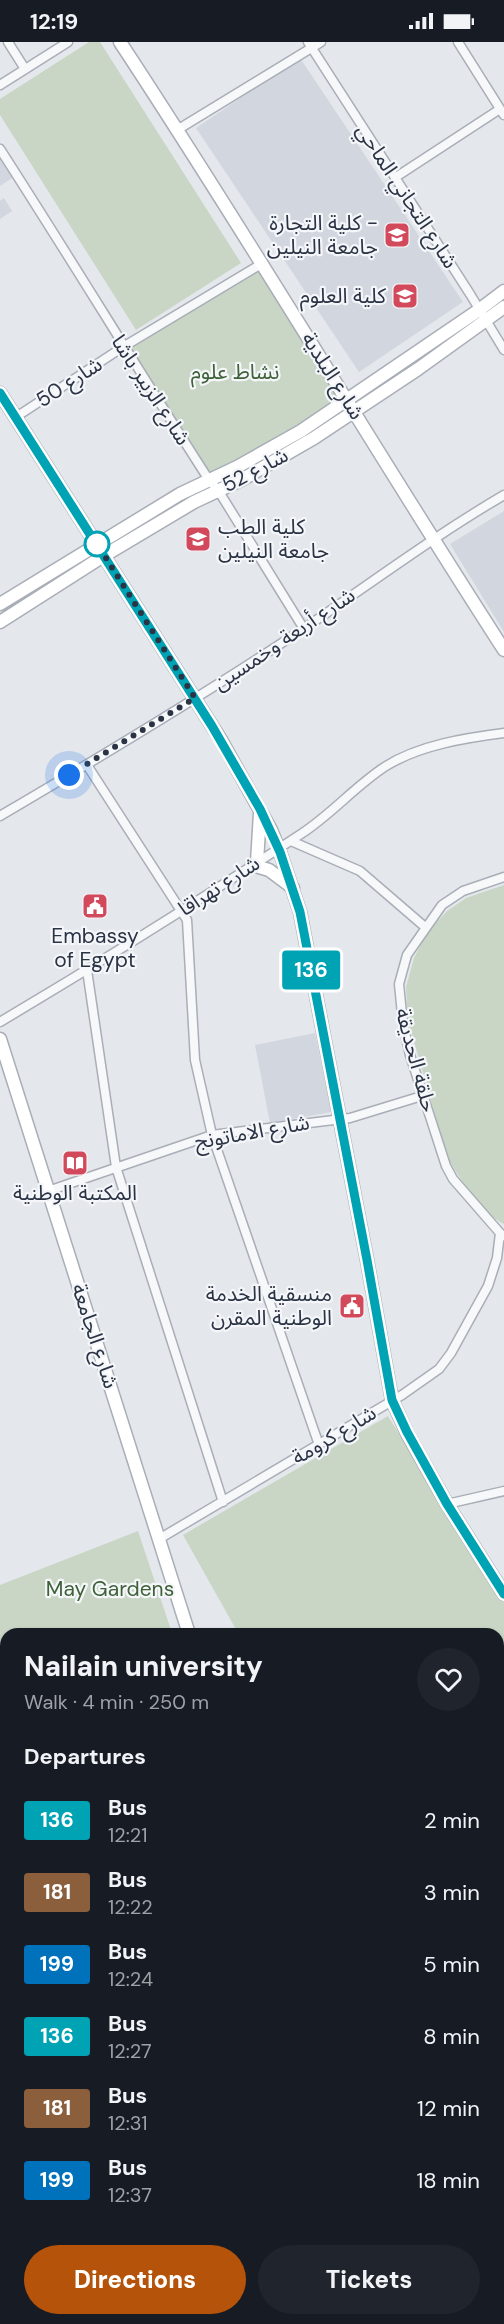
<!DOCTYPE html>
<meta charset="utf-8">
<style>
:root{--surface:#171b24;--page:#20242c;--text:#f1f3f6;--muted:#9ea1a6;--accent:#b45309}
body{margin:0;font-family:"DM Sans","Noto Sans Arabic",sans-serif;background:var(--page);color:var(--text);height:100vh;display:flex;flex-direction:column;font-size:22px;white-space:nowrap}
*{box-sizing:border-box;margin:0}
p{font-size:20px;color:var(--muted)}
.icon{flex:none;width:33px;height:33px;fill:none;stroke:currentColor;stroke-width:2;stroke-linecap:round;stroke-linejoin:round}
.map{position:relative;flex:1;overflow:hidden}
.drawer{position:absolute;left:0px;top:1586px;width:504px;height:698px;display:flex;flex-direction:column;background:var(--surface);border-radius:18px 18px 0 0;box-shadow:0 2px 4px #0004}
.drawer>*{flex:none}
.badge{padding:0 12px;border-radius:4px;font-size:21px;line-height:39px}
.you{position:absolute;width:30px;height:30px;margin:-15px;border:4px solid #fff;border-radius:50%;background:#1a73e8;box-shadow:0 0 0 9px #1a73e833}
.map>.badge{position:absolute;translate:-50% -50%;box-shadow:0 0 0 3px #fff}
h2{padding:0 24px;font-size:22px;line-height:54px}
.round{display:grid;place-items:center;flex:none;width:63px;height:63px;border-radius:32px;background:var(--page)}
.overview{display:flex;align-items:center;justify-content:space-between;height:102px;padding:0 24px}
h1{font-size:28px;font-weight:800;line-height:45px}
.primary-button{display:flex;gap:12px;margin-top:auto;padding:12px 24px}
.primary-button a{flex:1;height:69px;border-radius:36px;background:var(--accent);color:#fff;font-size:24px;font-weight:800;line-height:69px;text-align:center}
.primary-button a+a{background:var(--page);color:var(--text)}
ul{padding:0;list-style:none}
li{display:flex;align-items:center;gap:18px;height:72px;padding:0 24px}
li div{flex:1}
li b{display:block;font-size:22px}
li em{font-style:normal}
li .badge{min-width:66px;font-weight:700;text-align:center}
.status{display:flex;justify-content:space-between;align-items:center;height:42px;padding:0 30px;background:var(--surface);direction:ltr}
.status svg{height:16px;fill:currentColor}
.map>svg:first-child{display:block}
.built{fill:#d2d6de}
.green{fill:#c9d6c5}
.water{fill:#9fb4cc}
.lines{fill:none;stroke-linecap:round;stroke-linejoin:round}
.street-casing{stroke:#a9aeb7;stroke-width:11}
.secondary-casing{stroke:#a9aeb7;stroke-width:15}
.primary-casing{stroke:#a3abb8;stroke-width:16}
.street{stroke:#f7f8fa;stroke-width:8}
.secondary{stroke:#fff;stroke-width:12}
.primary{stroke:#fff;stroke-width:14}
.line-casing{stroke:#fff;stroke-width:14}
.line{stroke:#00a3b4;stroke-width:9}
.walk{stroke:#2b3445;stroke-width:6;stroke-dasharray:0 10.8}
.stop-dot{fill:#fff;stroke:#00a3b4;stroke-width:3}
.labels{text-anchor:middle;stroke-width:4.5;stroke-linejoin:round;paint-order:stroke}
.street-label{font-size:21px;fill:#2b3445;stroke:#f4f6f9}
.poi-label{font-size:21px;fill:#2b3445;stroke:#f4f6f9;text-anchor:end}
.park-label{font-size:21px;fill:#3f6138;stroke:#f4f6f9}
</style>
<div class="status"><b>12:19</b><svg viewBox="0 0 49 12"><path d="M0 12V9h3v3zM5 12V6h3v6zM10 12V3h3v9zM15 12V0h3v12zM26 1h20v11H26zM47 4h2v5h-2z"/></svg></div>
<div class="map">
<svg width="504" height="2282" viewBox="0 0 504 2282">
<rect width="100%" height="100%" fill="#e4e7ec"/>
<!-- built -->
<path class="built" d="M300,16l163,244 -104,70 -163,-244z
M0,117l12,19 -12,8z
M4,156l8,13 -12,8v-18z
M504,469v121l-54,-88z
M315,991l16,79 -61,11 -15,-78z"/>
<!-- green -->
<path class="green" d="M89,0h11l141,221 -105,67 -136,-215v-16z
M264,226l77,132 -131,75 -83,-128z
M504,843v339c-24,-12 -46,-47 -58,-70l-38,-134 -2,-33 8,-29 13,-26 20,-21 19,-13z
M388,1374l116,187v66l-6,3v-38l-260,-1 -55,-98z
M138,1489l34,102 -166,1v106l-6,-16v-139z
M110,2277h99l-1,5h-98z"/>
<!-- water -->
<path class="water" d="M0,2052l6,48v177h12v5h-18z"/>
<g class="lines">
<!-- street casing -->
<g class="street-casing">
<path id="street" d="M8,0l17,27
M308,0l162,252 34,56
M458,0l46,73
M0,43l68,-43
M177,88l144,-88
M0,107c71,110 138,221 209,331l9,10 86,139
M396,135l104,-68
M16,375l107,-70 140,-84
M87,723l100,155 8,140 17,75 107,310
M0,774c102,-60 204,-121 303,-187 67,-45 131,-93 201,-134
M291,799l69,30 65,56
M504,835l-41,14 -21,14 -35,50 -8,29 4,40 7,31 36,111 7,13 47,54 4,3
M87,928l29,197 107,335
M0,980c101,-60 202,-123 301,-188 31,-20 54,-48 85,-68 34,-21 79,-28 118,-33
M48,1149l164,-56 138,-17 75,-23
M447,1462l57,-13
M159,1497l243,-144 37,-26 12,-16 37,-67 9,-28 3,-25
M498,2087h6
M418,2282l1,-5"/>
</g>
<!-- secondary casing -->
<g class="secondary-casing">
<path id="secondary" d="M120,0c132,200 254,407 384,608
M0,351l221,347 50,90 9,22 20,60 67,348 25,140 15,33 40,71 57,90
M0,562l180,-110 57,-27 64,-36 178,-121 25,-19
M0,580l105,-67 89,-53 49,-23 71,-41 104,-69 86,-62
M257,820l3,-49
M252,823l17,5 24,18
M0,997l189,595
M498,1831h6
M230,2282v-5"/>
</g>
<!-- primary casing -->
<g class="primary-casing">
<path id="primary" d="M0,1729l6,16
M0,1768l6,16
M71,2277v5
M93,2277v5"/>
</g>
<!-- street -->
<use href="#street" class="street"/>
<!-- secondary -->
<use href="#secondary" class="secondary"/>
<!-- primary -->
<use href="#primary" class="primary"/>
</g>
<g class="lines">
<!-- line casing -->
<g class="line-casing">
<path id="line" d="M0,351l212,333 48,83 20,43 20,60 67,348 25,140 15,32 40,72 57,90"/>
</g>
<!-- line -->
<use href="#line" class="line"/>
<!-- walk -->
<path class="walk" d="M69,733l126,-77 -98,-154"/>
</g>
<!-- icons -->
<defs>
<g id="university-square" transform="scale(1.35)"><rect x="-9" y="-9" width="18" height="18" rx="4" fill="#d1495b" stroke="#f4f6f9"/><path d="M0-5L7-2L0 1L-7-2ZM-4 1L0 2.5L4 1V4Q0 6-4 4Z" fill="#fff"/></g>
<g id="civic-square" transform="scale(1.35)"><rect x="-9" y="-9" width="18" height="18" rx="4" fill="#d1495b" stroke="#f4f6f9"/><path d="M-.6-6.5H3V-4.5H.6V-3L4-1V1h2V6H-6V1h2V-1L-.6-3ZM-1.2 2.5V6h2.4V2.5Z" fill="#fff"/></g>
<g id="library-square" transform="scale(1.35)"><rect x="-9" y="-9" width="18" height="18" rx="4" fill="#d1495b" stroke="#f4f6f9"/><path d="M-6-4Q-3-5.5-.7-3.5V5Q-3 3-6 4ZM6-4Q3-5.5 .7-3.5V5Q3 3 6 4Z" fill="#fff"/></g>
</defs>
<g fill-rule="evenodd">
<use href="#university-square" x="397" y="193"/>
<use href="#university-square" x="405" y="254"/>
<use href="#university-square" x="198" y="497"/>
<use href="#civic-square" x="95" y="864"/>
<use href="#library-square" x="75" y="1121"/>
<use href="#civic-square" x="352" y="1264"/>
</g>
<!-- markers -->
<circle class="stop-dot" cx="97" cy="502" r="12"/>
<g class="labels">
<!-- street labels -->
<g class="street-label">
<text transform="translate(407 154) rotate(57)" y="7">شارع التجاني الماحي</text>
<text transform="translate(333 334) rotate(58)" y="7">شارع البلدية</text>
<text transform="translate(69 340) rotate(-33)" y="7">شارع 50</text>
<text transform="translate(151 348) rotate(57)" y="7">شارع الزبير باشا</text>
<text transform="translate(255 428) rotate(-28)" y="7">شارع 52</text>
<text transform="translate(284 597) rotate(-34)" y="7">شارع أربعة وخمسين</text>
<text transform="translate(219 844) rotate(-33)" y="7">شارع تهراقا</text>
<text transform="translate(416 1018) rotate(75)" y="7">حلقة الحديقة</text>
<text transform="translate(252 1090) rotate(-10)" y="7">شارع الاماتونج</text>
<text transform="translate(95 1294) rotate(72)" y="7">شارع الجامعة</text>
<text transform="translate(334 1393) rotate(-31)" y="7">شارع كرومة</text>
</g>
<!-- poi labels -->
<g class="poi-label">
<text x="378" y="188">كلية التجارة -<tspan x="378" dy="24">جامعة النيلين</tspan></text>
<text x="386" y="261">كلية العلوم</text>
<text x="218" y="492" text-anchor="start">كلية الطب<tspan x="218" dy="24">جامعة النيلين</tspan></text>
<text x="95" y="901" text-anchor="middle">Embassy<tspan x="95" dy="24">of Egypt</tspan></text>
<text x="75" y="1158" text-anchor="middle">المكتبة الوطنية</text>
<text x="332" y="1259">منسقية الخدمة<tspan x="332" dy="24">الوطنية المقرن</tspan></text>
</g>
<!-- park labels -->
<g class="park-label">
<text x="235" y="337">نشاط علوم</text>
<text x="110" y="1554">May Gardens</text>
</g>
</g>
</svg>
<div class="you" style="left:69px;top:733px"></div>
<b class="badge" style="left:311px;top:928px;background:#00a3b4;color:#fff">136</b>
<section class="drawer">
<div class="overview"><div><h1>Nailain university</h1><p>Walk · 4 min · 250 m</p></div><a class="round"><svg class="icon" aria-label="heart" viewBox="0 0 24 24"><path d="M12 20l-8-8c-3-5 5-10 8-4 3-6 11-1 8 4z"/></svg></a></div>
<h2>Departures</h2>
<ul>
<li><span class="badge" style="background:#00a3b4;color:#fff">136</span><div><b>Bus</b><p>12:21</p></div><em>2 min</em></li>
<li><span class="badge" style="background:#8b5e3c;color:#fff">181</span><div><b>Bus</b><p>12:22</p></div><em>3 min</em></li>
<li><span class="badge" style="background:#0072bc;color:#fff">199</span><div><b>Bus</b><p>12:24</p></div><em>5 min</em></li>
<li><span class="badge" style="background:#00a3b4;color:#fff">136</span><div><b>Bus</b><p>12:27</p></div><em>8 min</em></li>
<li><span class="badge" style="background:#8b5e3c;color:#fff">181</span><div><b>Bus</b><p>12:31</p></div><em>12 min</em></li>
<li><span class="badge" style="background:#0072bc;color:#fff">199</span><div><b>Bus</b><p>12:37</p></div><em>18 min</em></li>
</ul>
<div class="primary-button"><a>Directions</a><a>Tickets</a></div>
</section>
</div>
